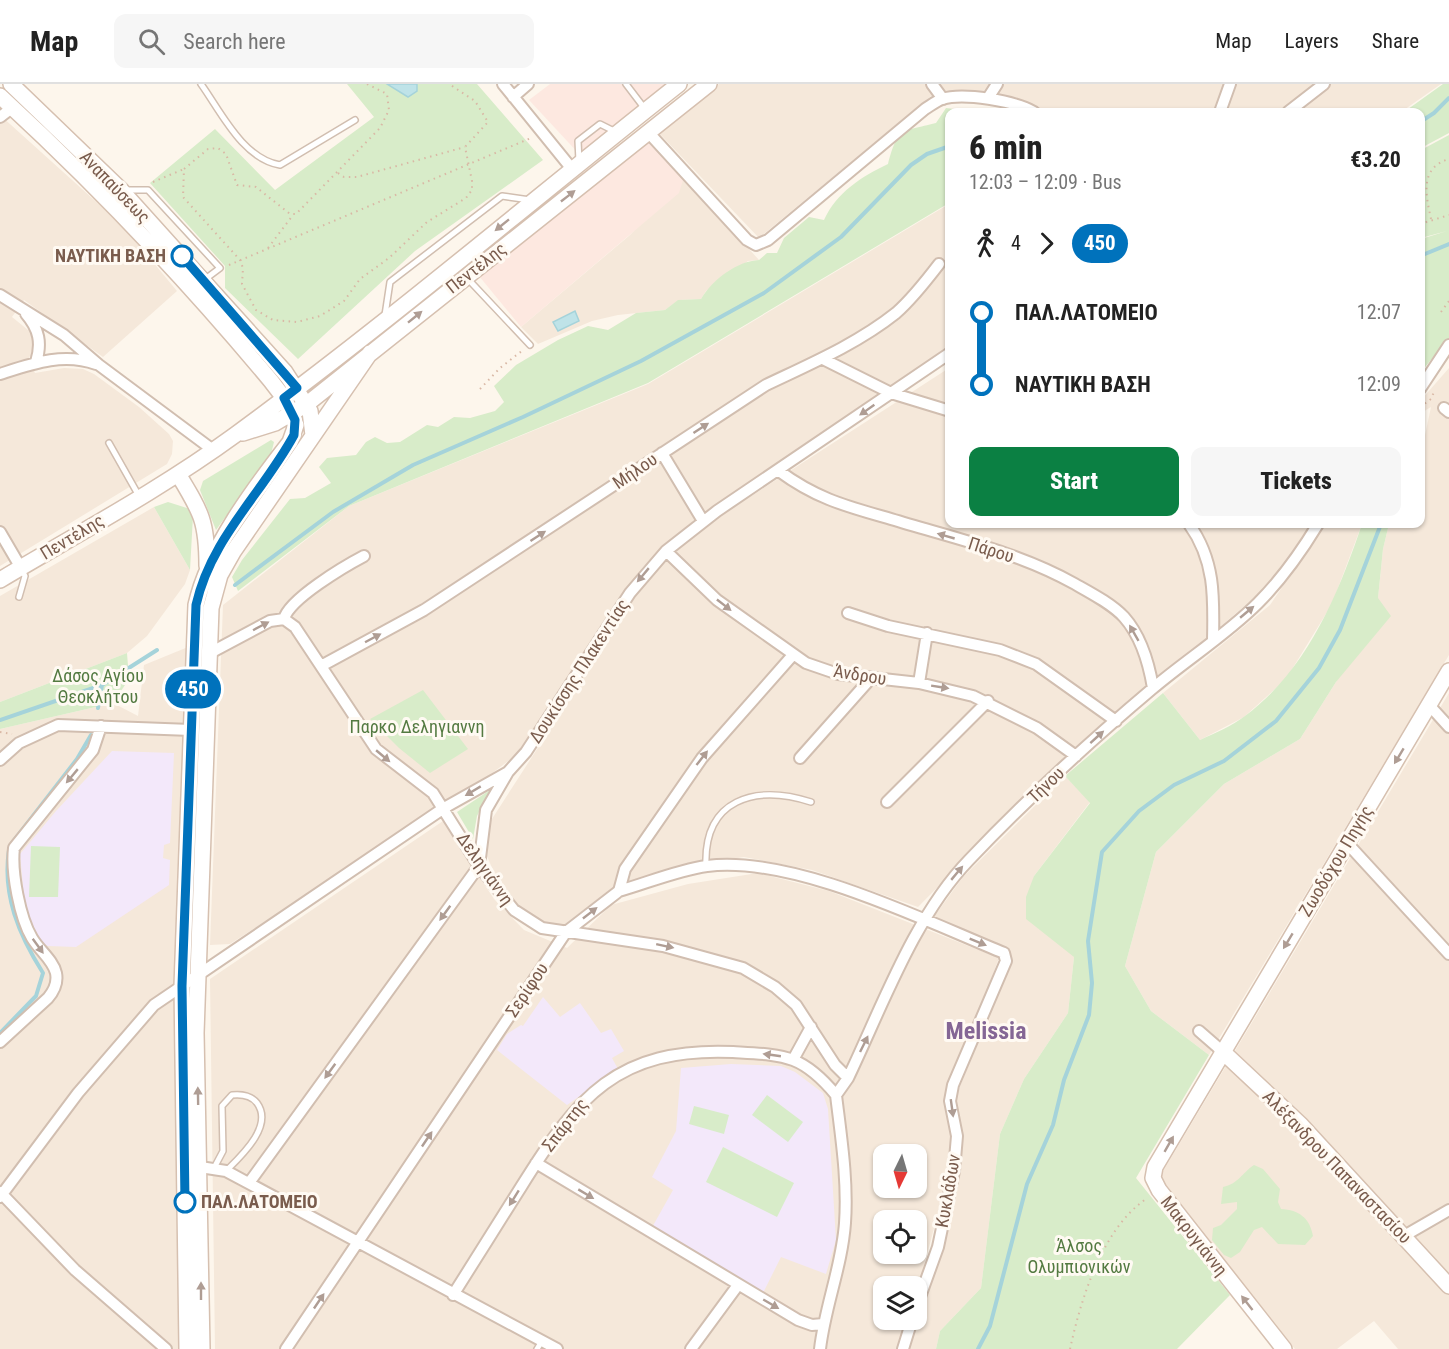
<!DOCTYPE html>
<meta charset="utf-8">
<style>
:root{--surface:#fff;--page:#f6f6f6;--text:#222;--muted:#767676;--line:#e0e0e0;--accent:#0b8043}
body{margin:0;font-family:"Roboto Condensed",sans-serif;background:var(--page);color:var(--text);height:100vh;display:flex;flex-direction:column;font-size:22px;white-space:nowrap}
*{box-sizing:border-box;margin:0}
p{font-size:20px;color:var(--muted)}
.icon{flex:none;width:33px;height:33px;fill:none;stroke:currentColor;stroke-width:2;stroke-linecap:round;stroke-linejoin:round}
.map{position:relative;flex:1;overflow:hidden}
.details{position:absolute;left:945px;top:24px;width:480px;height:420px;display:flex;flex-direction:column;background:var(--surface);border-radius:12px;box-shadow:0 2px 4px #0004}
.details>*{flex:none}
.badge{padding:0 12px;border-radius:20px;font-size:21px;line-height:39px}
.needle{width:39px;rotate:185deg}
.tools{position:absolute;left:873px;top:1060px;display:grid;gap:12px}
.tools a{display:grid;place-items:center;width:54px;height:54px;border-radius:12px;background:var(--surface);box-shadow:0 2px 4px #0004;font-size:30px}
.map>.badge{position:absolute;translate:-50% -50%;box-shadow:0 0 0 3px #fff}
.legs{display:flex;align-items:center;gap:9px;height:66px;padding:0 24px;font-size:20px}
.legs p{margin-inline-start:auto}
.head{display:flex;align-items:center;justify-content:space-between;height:102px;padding:0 24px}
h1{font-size:33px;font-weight:800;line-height:45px}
.action{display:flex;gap:12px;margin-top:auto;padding:12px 24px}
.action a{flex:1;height:69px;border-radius:12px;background:var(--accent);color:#fff;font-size:24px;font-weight:800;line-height:69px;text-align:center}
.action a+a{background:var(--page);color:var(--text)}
ul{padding:0 24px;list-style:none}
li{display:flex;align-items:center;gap:21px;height:72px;font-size:22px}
li i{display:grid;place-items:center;width:9px;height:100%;margin:0 8px;background:currentColor}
li i::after{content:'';width:15px;height:15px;margin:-8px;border:4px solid;border-radius:50%;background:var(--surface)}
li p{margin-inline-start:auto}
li:first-child i{background:linear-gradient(#0000 50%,currentColor 0)}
li:last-child i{background:linear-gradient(currentColor 50%,#0000 0)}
header{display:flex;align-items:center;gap:36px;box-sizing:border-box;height:84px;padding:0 30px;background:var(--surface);border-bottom:2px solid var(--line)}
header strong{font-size:28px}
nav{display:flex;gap:33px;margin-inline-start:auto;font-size:21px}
.search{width:420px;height:54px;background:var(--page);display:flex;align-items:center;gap:15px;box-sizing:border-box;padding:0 21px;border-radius:12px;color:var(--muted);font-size:22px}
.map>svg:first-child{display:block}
.residential{fill:#f5e8da;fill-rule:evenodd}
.commercial{fill:#fde8e0}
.education{fill:#f3e8fa}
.green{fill:#d8ecc9}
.water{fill:#bfe3e8;stroke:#a5d3da;stroke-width:1.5}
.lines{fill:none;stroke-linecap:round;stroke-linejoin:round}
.stream{stroke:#a5d3da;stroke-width:4}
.lane-casing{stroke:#d1beb0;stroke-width:8}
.street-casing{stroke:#d1beb0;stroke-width:14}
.secondary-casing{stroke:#d6c0b0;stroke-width:18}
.path{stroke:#d9b8a5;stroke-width:2;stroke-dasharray:1.5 4.5;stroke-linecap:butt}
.lane{stroke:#fff;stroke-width:5}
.street{stroke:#fff;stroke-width:10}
.secondary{stroke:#fff;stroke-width:15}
.oneway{fill:#af9d94}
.line-1-casing{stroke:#fff;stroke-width:14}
.line-1{stroke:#0072bc;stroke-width:9}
.stop-1-dot{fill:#fff;stroke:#0072bc;stroke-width:3}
.labels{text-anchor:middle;stroke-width:6;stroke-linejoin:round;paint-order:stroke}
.street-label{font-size:18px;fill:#7a5c4d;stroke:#fffaf3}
.stop-label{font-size:18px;font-weight:bold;fill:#7a5c4d;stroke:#fffaf3;text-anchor:end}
.park-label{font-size:18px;fill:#537a41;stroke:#fffaf3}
.district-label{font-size:24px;font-weight:bold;fill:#846695;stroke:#fffaf3}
</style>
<header>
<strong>Map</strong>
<div class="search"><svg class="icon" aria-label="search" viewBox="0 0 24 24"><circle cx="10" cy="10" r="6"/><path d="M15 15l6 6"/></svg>Search here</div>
<nav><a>Map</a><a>Layers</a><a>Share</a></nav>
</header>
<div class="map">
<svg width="1449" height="1265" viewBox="0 0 1449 1265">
<rect width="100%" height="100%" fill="#fdf6ec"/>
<!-- residential -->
<path class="residential" d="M719,0h722l-40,28h-377l-4,-3 -89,-13 -172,142 -101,-106z
M0,31l123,111 54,65 -74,66 -79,-57 -12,17 21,17 1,20 -5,3 6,16 29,-5 19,1 11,5 45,33 30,27 4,7 -1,13 -5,10 -167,102z
M684,93l75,83 -11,1 -42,30 -5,8 -22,1 -14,10 -47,5 -26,6 -54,23 -17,-17 109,-92z
M949,120v145l-254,170 -52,48 -128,189 -47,35 -238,153 -20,1 13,-340 126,-99 299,-122z
M949,284l1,156h362l-43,61 -206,176 -145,146 -106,-37 -68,-13 -55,9 -77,22 -52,40 -38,-16 -22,-25 -13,-31 3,-34 149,-231 35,-45z
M1449,284v287l-240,400 -58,-44 -26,-45 31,-114 68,-68 76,-45 36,-57 42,-84 5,-49 6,-25h31l1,-70 10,-47 -10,6v-13z
M154,423l36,63 -5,14 -38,52 -20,17 -127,49v-106z
M1325,440h37l-30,80 -46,75 -42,38 -44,23 -37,-47 107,-88z
M188,563l-10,250v452h-178v-620l113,-26 25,13 6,-51z
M1449,609v656h-51l-24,-28 -37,28h-42l-136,-171z
M1065,692l25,26 -56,74 40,81 -6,56 -44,66 -24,55 -19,154 -41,43 -4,18h-29l33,-97 20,-82 -1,-38 -5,-31 58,-142 -6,-12 -73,-29 30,-41z
M443,737l51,78 30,31 43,18 44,-43 77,-21 70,-11 71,18 170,67 -53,140 7,39 -8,50 -28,105 -1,-5h-32v33h24l-8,29h-685l-5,-370zM884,1071h32v33h-32zM884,1137h32v33h-32z"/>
<!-- commercial -->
<path class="commercial" d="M550,0h123l-92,72 -52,-56z
M649,53l35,40 -5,16 -158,134 -42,-51z"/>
<!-- education -->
<path class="education" d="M112,667l62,2 -4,90 -6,2 -1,13 7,2 -1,25 -93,62 -28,-1 -13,-4 -10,-33 -5,-55 36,-43z
M543,913l17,20 20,-14 21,30 10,-4 13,22 -12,7 6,11 -51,36 -70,-55 10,-16 14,-9 2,1z
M731,980l50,2 14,6 28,21 5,16 8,131 -10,34 -45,-17 -19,38 -112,-64 23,-41 -21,-13 24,-46 5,-63z"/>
<!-- green -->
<path class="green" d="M347,0h130l66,76 -128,91 -117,108 -73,-71v-22l-75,-83 65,-54 60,61 99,-73z
M1443,0h6v49l-28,15 -1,-36h-16z
M946,24l31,4h-27l-1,91 -301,180 -299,123 -111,85 -6,-14 10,-17 48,-61 15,-1 26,-15 -12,-16 8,-9 29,-3 10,-13 9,-5 12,6 13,-1 27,-17 11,2 16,-10 16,1 25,-7 9,-9 -10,-16 22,-21 42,-25 30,-14 20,4 28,-17 29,-3 13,-10 23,-1c11,-19 36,-38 58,-39l8,-7h10l7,-15 25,-21 15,3c13,-28 37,-43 64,-56 10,-37 13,-32 48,-41z
M1449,51v203l-28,34v-133l26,-8 -26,7v-88z
M271,356l3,2 -3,12 -55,76 -16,-40 3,-9z
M168,418l22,7 3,7 -3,54 -36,-63z
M1362,440h27l-6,25 -5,49 13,18 -55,66 -36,57 -76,45 -68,68 -31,114 26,45 58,44 -73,123 94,117 -53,54h-241l4,-18 41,-43 19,-154 24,-55 44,-66 6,-56 -48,-38v-22l8,-21 56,-73 -25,-27 98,-83 37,47c15,-7 32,-14 45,-24 62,-46 93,-121 117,-192z
M127,569l2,26 -16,24 -113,26v-27z
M423,606l45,59 -38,24 -31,-25 -29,-29z
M490,706l-13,26 -4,23 -16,-27z
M31,762l29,1 -2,50h-29z
M767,1011l36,27 -15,20 -36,-27z
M694,1022l35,9 -5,19 -35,-10z
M723,1063l71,36 -17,34 -71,-35z
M1254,1081l9,4 17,20 -2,13 3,7c18,1 29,9 32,27l-8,9 -27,-1 -16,-17 -8,3 -14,22 -9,6 -7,-3 -12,-15 1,-12 8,-3 16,-16v-7l-16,2 2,-17c15,-3 19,-14 31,-22z"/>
<!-- water -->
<path class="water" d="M387,0h30v7l-9,6z
M575,227l4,10 -21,10 -5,-9z"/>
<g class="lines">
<!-- stream -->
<path class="stream" d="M1420,38l14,-9 15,-15
M1420,172l29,-12
M235,501l98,-73 80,-47 110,-48 118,-56 123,-68 77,-56 70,-72 16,-11 23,-8
M98,624l4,-23
M0,636l102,-35 55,-35
M12,759l65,-84 14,-24
M0,949l36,-37 7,-23c-24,-38 -41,-78 -34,-123
M978,1265l12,-23 37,-142 26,-59 11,-45 25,-65 3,-32 -4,-42 14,-89 37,-41 35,-26 50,-24 52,-40 43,-53 21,-38 41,-106"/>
<!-- lane casing -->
<g class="lane-casing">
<path id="lane" d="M201,0c20,28 42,75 79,81l75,-45
M626,0l19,25
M579,77l-1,-20 22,-17 16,8
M124,106h24l72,78 -16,12
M467,194l63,67
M385,231l5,-33 112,-86 28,4
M109,359l30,53
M19,513l6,-21 -4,-8
M706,783c-3,-68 49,-83 105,-65
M214,1084l9,-17 -1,-45 10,-11c10,-1 19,0 25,8 17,23 -16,53 -31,68
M537,1265l5,-8"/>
</g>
<!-- street casing -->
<g class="street-casing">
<path id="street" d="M503,0l69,85
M932,0l11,15
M513,13l15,-13
M988,14l9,-14
M1220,28l10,-28
M1288,28l36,-28
M0,33l13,-10
M648,48l99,108 9,5 12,-5 157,-131c5,-3 11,-8 17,-10 21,-7 73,2 92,13
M0,211l64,40 35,30 114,85
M26,230c13,15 16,29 10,48
M823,275l68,34 59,18
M0,290c31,-10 63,-22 96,-10
M1420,305l29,-44
M1444,324l5,4
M662,369l41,68
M779,387c38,28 67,35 112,48 62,19 127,33 184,65 16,9 37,20 49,33 17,19 25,47 29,71
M1189,440c26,36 25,73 24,116
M0,448l21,36
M666,467l51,49 89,63 32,11 81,9 54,13 64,32 39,28
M848,529l40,13 112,24 36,14 80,57
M284,535c5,-20 61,-53 80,-63
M210,569l60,-32 14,-2 11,8 81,122 57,44 46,73 35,44 28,18 121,18 80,22 32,19 21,18 39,60 13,13
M321,582l103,-56 342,-225c44,-21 91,-41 130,-72 16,-14 30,-32 43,-49
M919,599l8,-50
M1429,621l20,22
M800,674l72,-81
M0,676l19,-17 39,-18 133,5
M887,718l101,-101
M1347,759l102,111
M619,807c28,-8 59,-21 88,-25 86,-11 216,54 297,87l2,8 -53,124 -3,16 7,35 -3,35 -16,76 -22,61
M1199,947l23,20
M0,958l48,-44c6,-7 10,-15 8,-25 -3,-13 -17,-23 -24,-35 -12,-20 -21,-66 -18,-90l79,-98 8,-24
M794,974l17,-31
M836,1011l12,-17c34,-71 66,-161 121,-218 57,-60 119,-117 183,-171 34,-29 74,-54 106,-86 23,-23 43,-51 60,-79
M536,1079l262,157 14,5 11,-1
M200,1083l26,4 331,178
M249,1099l230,-317 7,-56 22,-38
M0,1108l75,78 91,79
M0,1113l78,-104 76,-88 290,-197 64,-36 18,-20 104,-159 36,-42 51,-40 233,-158
M1404,1152l45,-26
M453,1211c23,-36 45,-72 68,-108 56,-90 96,-140 212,-135 51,3 69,2 103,43
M286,1265l280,-417 53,-41 6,-22 77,-111 90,-102
M691,1265l47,-64
M820,1265c5,-43 22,-83 25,-126 3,-43 -4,-86 -9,-128
M903,1265l9,-29"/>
</g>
<!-- secondary casing -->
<g class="secondary-casing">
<path id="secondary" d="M11,0l110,106 164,182 25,39 3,24
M0,12c97,89 187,184 271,285l13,17 12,27 -6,17c-36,46 -81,106 -94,163l-14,381 5,363
M243,349l32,-10 32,-19 402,-320
M178,390c23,38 29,47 29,92
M0,496c79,-47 161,-91 235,-145 152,-111 296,-234 444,-351
M1222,967l79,74 148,161
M202,1265l-6,-316 15,-425 9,-33 13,-23 137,-199
M1284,1265l-125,-159 -6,-12 2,-11 294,-496"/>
</g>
<!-- path -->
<path class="path" d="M367,0l20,10 2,16 -9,18 -84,86h-6l-34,-27 -19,-2 -11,-31 -8,-6 -10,1 -24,20 -1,28 57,63 3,8 -1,16 14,26 17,10 24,2 23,-6 24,-15 16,-22 29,-21 38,-36 39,-24 6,-8v-9l-7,-34 23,-25 -13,-21 -26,-17
M338,89l6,4h13l108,-30
M153,98l31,-13
M1431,135c-5,-24 -12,-51 18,-60
M1420,140l29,-9
M268,164l25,-33
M229,181l302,-127
M1441,228l8,-11
M480,305l20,-21 23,-18
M1420,323l11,-8 3,-7
M0,648l12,2
M1070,1265c11,-50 32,-120 76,-150"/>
<!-- lane -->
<use href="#lane" class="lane"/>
<!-- street -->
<use href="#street" class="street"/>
<!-- secondary -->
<use href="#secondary" class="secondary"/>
</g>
<!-- one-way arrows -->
<defs><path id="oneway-solid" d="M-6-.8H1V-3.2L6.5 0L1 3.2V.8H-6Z" transform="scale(1.5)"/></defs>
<g class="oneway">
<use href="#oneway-solid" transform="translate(568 112) rotate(-38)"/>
<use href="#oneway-solid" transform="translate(502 141) rotate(141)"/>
<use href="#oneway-solid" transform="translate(415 233) rotate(-39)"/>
<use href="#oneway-solid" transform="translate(867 326) rotate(145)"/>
<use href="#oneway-solid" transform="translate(701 344) rotate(-33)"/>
<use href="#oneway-solid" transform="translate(538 452) rotate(-33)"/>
<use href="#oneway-solid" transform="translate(946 452) rotate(-164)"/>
<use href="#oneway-solid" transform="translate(643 491) rotate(130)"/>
<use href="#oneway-solid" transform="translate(724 521) rotate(38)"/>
<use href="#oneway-solid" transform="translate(1247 528) rotate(-40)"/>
<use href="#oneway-solid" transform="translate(261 542) rotate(-28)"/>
<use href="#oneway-solid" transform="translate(1134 549) rotate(-120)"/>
<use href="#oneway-solid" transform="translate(373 554) rotate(-28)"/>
<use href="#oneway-solid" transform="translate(940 603) rotate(9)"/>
<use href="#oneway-solid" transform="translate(1097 653) rotate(-42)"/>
<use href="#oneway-solid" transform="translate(383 672) rotate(40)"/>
<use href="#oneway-solid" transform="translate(1399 672) rotate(121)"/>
<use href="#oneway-solid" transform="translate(702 674) rotate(-52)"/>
<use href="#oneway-solid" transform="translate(72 692) rotate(130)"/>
<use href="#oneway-solid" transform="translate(473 707) rotate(149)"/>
<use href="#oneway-solid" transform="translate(957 789) rotate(-50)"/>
<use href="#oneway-solid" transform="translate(445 829) rotate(126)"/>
<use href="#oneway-solid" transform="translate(590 829) rotate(-38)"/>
<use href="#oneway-solid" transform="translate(1288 857) rotate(121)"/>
<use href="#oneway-solid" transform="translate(978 858) rotate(22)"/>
<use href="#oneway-solid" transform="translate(38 862) rotate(54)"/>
<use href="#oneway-solid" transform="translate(665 862) rotate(12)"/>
<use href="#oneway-solid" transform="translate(864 960) rotate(-64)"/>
<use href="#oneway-solid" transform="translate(772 971) rotate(-172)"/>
<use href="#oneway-solid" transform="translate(330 987) rotate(126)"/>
<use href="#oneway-solid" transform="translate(198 1012) rotate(-91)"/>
<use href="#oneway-solid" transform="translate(952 1024) rotate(82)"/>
<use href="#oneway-solid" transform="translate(427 1055) rotate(-56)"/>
<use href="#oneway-solid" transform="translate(1169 1060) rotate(-60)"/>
<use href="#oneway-solid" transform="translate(586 1110) rotate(31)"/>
<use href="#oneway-solid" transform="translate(514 1114) rotate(122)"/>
<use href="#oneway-solid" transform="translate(201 1207) rotate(-90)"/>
<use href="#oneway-solid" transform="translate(319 1217) rotate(-56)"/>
<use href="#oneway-solid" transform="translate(1247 1219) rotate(-128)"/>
<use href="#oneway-solid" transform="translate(771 1220) rotate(30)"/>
</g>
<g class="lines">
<!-- line-1 casing -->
<g class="line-1-casing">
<path id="line-1" d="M182,172l115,132 -13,10 11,22 -1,15c-32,59 -83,103 -98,170l-14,381 3,216"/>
</g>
<!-- line-1 -->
<use href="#line-1" class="line-1"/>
</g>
<!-- markers -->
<g class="stop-1-dot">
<circle cx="182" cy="172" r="10"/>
<circle cx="185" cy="1118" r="10"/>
</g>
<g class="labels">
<!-- street labels -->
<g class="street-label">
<text transform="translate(115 103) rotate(46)" y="6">Αναπαύσεως</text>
<text transform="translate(476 184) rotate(-38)" y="6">Πεντέλης</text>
<text transform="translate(635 387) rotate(-34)" y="6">Μήλου</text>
<text transform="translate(72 453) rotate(-31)" y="6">Πεντέλης</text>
<text transform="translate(991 466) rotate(18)" y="6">Πάρου</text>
<text transform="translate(579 587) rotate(-57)" y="6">Δουκίσσης Πλακεντίας</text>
<text transform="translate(860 591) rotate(9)" y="6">Άνδρου</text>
<text transform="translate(1046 701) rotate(-44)" y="6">Τήνου</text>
<text transform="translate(1336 777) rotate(-59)" y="6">Ζωοδόχου Πηγής</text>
<text transform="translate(485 785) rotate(55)" y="6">Δεληγιάννη</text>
<text transform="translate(527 906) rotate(-56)" y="6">Σερίφου</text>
<text transform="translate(565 1041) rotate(-52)" y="6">Σπάρτης</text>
<text transform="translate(1337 1083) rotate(46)" y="6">Αλέξανδρου Παπαναστασίου</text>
<text transform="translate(948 1107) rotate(-80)" y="6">Κυκλάδων</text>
<text transform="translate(1194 1152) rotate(52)" y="6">Μακρυγιάννη</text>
</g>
<!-- stop labels -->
<g class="stop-label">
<text x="166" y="178">ΝΑΥΤΙΚΗ ΒΑΣΗ</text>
<text x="201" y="1124" text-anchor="start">ΠΑΛ.ΛΑΤΟΜΕΙΟ</text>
</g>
<!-- park labels -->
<g class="park-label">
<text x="98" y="598">Δάσος Αγίου<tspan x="98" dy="21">Θεοκλήτου</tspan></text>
<text x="417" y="649">Παρκο Δεληγιαννη</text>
<text x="1079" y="1168">Άλσος<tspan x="1079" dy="21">Ολυμπιονικών</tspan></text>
</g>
<!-- district labels -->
<g class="district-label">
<text x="986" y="955">Melissia</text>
</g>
</g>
</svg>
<div class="tools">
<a><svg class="needle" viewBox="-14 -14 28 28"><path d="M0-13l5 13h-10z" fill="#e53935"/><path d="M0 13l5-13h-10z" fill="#767676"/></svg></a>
<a><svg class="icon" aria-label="locate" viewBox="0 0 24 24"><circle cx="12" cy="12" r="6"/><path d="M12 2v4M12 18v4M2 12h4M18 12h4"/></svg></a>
<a><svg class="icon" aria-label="layers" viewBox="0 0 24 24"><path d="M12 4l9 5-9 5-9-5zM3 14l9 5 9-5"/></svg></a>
</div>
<b class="badge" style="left:193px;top:605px;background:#0072bc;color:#fff">450</b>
<section class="details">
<div class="head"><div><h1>6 min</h1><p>12:03 – 12:09 · Bus</p></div><b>€3.20</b></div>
<div class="legs"><svg class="icon" aria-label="walk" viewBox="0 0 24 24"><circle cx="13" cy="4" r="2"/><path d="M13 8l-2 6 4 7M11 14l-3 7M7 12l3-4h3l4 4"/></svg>4<svg class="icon" aria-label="forward" viewBox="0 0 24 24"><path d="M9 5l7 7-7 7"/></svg><b class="badge" style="background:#0072bc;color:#fff">450</b></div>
<ul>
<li><i style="color:#0072bc"></i><b>ΠΑΛ.ΛΑΤΟΜΕΙΟ</b><p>12:07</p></li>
<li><i style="color:#0072bc"></i><b>ΝΑΥΤΙΚΗ ΒΑΣΗ</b><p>12:09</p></li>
</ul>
<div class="action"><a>Start</a><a>Tickets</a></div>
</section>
</div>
